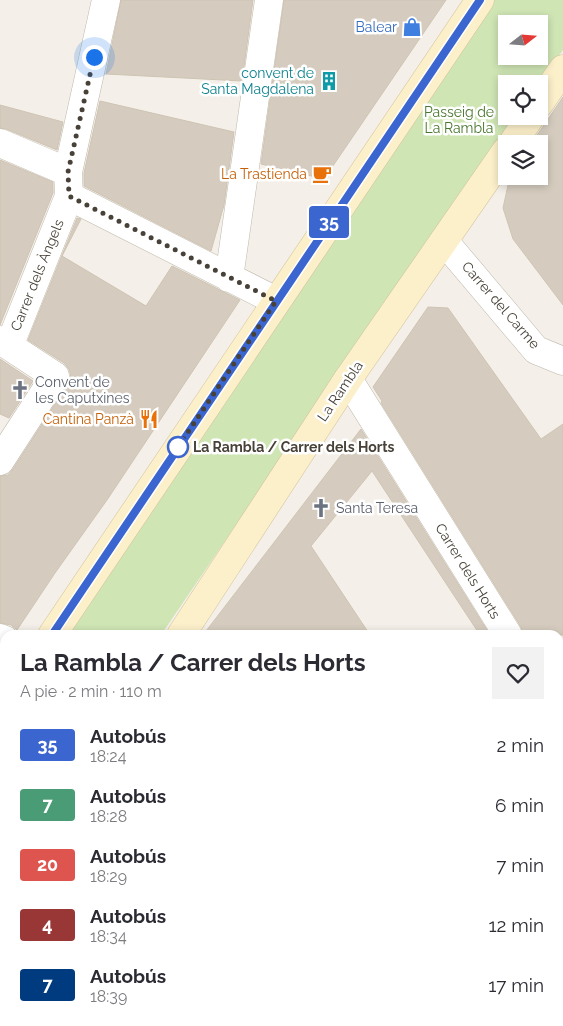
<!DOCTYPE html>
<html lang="es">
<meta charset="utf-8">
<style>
:root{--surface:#fff;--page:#f2f2f3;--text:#2b2b33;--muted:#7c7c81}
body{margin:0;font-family:Raleway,sans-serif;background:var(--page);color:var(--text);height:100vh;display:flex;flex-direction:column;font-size:19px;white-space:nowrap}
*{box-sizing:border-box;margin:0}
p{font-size:16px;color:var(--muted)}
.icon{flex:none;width:28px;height:28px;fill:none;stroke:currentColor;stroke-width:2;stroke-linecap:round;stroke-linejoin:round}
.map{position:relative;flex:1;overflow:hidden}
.panel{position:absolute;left:0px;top:630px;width:564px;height:396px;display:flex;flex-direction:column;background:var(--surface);border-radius:15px 15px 0 0;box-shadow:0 2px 8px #0003}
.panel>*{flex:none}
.badge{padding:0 10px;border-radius:4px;font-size:18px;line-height:32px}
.needle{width:32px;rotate:73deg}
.buttons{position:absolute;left:498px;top:15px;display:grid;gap:10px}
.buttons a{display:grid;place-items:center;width:50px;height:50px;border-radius:0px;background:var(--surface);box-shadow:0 2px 8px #0003;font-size:25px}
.you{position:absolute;width:25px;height:25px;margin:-12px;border:4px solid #fff;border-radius:50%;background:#1a73e8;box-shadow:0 0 0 8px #1a73e833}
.map>.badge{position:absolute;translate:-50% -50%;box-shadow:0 0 0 2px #fff}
.round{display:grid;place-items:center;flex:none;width:52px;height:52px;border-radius:0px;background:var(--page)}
.summary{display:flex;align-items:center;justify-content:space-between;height:85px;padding:0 20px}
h1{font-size:24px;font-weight:700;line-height:38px}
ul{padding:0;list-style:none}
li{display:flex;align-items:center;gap:15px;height:60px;padding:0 20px}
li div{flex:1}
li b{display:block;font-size:19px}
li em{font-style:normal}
li .badge{min-width:55px;font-weight:700;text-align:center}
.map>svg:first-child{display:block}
.green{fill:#cfe5b4;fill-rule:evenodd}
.building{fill:#d5ccbf;stroke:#cfc4b3}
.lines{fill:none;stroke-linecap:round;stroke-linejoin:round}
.street-casing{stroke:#bfb8ac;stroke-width:29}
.secondary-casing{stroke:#d1c39b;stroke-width:29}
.street{stroke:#fff;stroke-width:28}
.secondary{stroke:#fcf0cb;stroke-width:28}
.line-casing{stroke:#fff;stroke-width:11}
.line{stroke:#3b65cf;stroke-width:8}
.walk{stroke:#474138;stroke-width:5;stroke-dasharray:0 9}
.stop-dot{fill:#fff;stroke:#3b65cf;stroke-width:2.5}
.labels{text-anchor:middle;stroke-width:5;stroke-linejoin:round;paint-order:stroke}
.shop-label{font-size:14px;fill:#366cbe;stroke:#fff;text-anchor:end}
.culture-label{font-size:14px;fill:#0d838f;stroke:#fff;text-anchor:end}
.park-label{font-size:14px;fill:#49762e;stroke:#fff}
.food-label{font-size:14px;fill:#c56008;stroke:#fff;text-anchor:end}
.street-label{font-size:14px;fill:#474138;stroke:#fff}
.worship-label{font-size:14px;fill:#5b616d;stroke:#fff;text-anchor:start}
.stop-label{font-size:14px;font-weight:bold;fill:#474138;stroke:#fff;text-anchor:start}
</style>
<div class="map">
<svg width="563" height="1026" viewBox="0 0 563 1026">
<rect width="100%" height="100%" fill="#f4f0e9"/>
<!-- green -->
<path class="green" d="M488,0h75v50l-24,34h-33v32h10l-55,78 -300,441h-102zM506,24h33v32h-33z
M5,717v143l-5,8v-143z"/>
<!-- building -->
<path class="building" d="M121,0h132l-11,81 -136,-7z
M284,0h162l-122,179 -63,-15z
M563,97v208l-50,-66 -10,-31 7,-32h29v-32h-8z
M100,101l134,31 -10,73 -13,46 -127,-65v-13z
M0,105l63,17 -6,28 -51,-21 -6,-1z
M0,160l53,22v11l-53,132z
M77,218l4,1 -19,37 84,50 26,-40 68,34 -133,200 -52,73 -38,57 -6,-5 -11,-2v-147l8,-1 5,-6 55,-85 3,-7 -2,-8 -5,-6 -36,-23z
M428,307l20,1 93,131 22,-15v211h-39l-3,-8 -140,-224 1,-2 -9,-14z
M0,359l33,22 -24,37 -9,-4z
M361,429l129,206h-10l-108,-164 -61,75 59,89h-167z"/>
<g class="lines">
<!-- street casing -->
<g class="street-casing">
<path id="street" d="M0,143l68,29
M69,196l207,105
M444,241l92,109 27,11
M229,278l40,-278
M0,340l55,36 -55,85
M10,344l59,-148 -1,-24 38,-172
M348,379l160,256
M0,638l5,2
M559,715l4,7
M159,1021l2,5
M287,1021l2,5"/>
</g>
<!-- secondary casing -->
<g class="secondary-casing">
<path id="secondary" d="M539,104l24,-35
M512,144l19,-28
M52,635l428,-635
M181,635l167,-256 158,-228
M0,713l5,-8
M0,888l5,-7"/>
</g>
<!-- street -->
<use href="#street" class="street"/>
<!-- secondary -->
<use href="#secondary" class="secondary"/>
</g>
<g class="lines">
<!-- line casing -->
<g class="line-casing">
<path id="line" d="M52,635l428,-635"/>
</g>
<!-- line -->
<use href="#line" class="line"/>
<!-- walk -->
<path class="walk" d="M94,57l-26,115 1,24 207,105 -98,146"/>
</g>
<!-- icons -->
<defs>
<g id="shop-bare" transform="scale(1.5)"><path d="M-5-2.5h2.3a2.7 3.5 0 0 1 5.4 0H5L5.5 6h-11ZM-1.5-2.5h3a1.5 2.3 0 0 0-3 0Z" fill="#3f7fe0" stroke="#fff" stroke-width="2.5" paint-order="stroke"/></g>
<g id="building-bare" transform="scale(1.5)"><path d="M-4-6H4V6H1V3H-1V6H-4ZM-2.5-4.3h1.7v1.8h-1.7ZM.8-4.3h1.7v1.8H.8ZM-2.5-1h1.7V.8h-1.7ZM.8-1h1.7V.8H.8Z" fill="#0f9aa8" stroke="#fff" stroke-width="2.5" paint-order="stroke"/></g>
<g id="cafe-bare" transform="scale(1.5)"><path d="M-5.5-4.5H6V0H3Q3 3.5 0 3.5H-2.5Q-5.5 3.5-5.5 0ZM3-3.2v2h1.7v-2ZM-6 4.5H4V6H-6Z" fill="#e8710a" stroke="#fff" stroke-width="2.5" paint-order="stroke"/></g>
<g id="church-bare" transform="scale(1.5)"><path d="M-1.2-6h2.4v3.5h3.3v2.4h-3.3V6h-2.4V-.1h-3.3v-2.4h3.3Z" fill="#6b7280" stroke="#fff" stroke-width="2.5" paint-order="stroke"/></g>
<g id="restaurant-bare" transform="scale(1.5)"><path d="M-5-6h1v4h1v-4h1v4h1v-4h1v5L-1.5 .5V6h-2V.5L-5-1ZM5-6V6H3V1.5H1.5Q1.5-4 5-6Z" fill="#e8710a" stroke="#fff" stroke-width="2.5" paint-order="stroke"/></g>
</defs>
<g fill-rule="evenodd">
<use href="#shop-bare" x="412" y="27"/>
<use href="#building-bare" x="329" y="81"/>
<use href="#cafe-bare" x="322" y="174"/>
<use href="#church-bare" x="20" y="390"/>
<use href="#restaurant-bare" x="149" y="419"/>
<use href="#church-bare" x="321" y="508"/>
</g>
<!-- markers -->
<circle class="stop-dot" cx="178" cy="447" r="10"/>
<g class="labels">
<!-- shop labels -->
<g class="shop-label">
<text x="397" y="32">Balear</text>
</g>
<!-- culture labels -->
<g class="culture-label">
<text x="314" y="78">convent de<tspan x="314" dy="16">Santa Magdalena</tspan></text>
</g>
<!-- park labels -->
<g class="park-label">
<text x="459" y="117">Passeig de<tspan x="459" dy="16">La Rambla</tspan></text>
</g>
<!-- food labels -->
<g class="food-label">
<text x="307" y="179">La Trastienda</text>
<text x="134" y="424">Cantina Panzà</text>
</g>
<!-- street labels -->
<g class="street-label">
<text transform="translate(37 275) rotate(-68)" y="5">Carrer dels Àngels</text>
<text transform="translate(501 305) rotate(49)" y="5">Carrer del Carme</text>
<text transform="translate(340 391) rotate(-56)" y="5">La Rambla</text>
<text transform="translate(468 571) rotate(58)" y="5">Carrer dels Horts</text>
</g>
<!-- worship labels -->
<g class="worship-label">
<text x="35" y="387">Convent de<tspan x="35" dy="16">les Caputxines</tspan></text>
<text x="336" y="513">Santa Teresa</text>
</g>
<!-- stop labels -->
<g class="stop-label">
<text x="193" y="452">La Rambla / Carrer dels Horts</text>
</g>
</g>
</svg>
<div class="buttons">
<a><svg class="needle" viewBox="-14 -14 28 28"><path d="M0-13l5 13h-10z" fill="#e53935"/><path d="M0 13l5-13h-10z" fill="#7c7c81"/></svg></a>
<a><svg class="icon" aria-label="locate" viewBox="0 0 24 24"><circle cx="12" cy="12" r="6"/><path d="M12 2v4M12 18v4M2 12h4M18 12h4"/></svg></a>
<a><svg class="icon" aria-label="layers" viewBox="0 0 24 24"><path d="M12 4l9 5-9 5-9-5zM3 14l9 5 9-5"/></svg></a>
</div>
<div class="you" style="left:94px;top:57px"></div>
<b class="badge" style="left:329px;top:222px;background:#3b65cf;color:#fff">35</b>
<section class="panel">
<div class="summary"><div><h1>La Rambla / Carrer dels Horts</h1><p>A pie · 2 min · 110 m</p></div><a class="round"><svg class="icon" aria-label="heart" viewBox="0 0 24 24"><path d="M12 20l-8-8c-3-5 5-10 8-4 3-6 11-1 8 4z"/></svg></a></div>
<ul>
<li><span class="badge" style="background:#3b65cf;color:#fff">35</span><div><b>Autobús</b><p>18:24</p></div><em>2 min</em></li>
<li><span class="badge" style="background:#499c75;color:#fff">7</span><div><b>Autobús</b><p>18:28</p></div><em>6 min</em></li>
<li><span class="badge" style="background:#de544e;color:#fff">20</span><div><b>Autobús</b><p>18:29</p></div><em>7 min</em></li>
<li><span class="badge" style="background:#993636;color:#fff">4</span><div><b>Autobús</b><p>18:34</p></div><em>12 min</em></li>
<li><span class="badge" style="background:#003b80;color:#fff">7</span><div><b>Autobús</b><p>18:39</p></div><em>17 min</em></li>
</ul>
</section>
</div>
